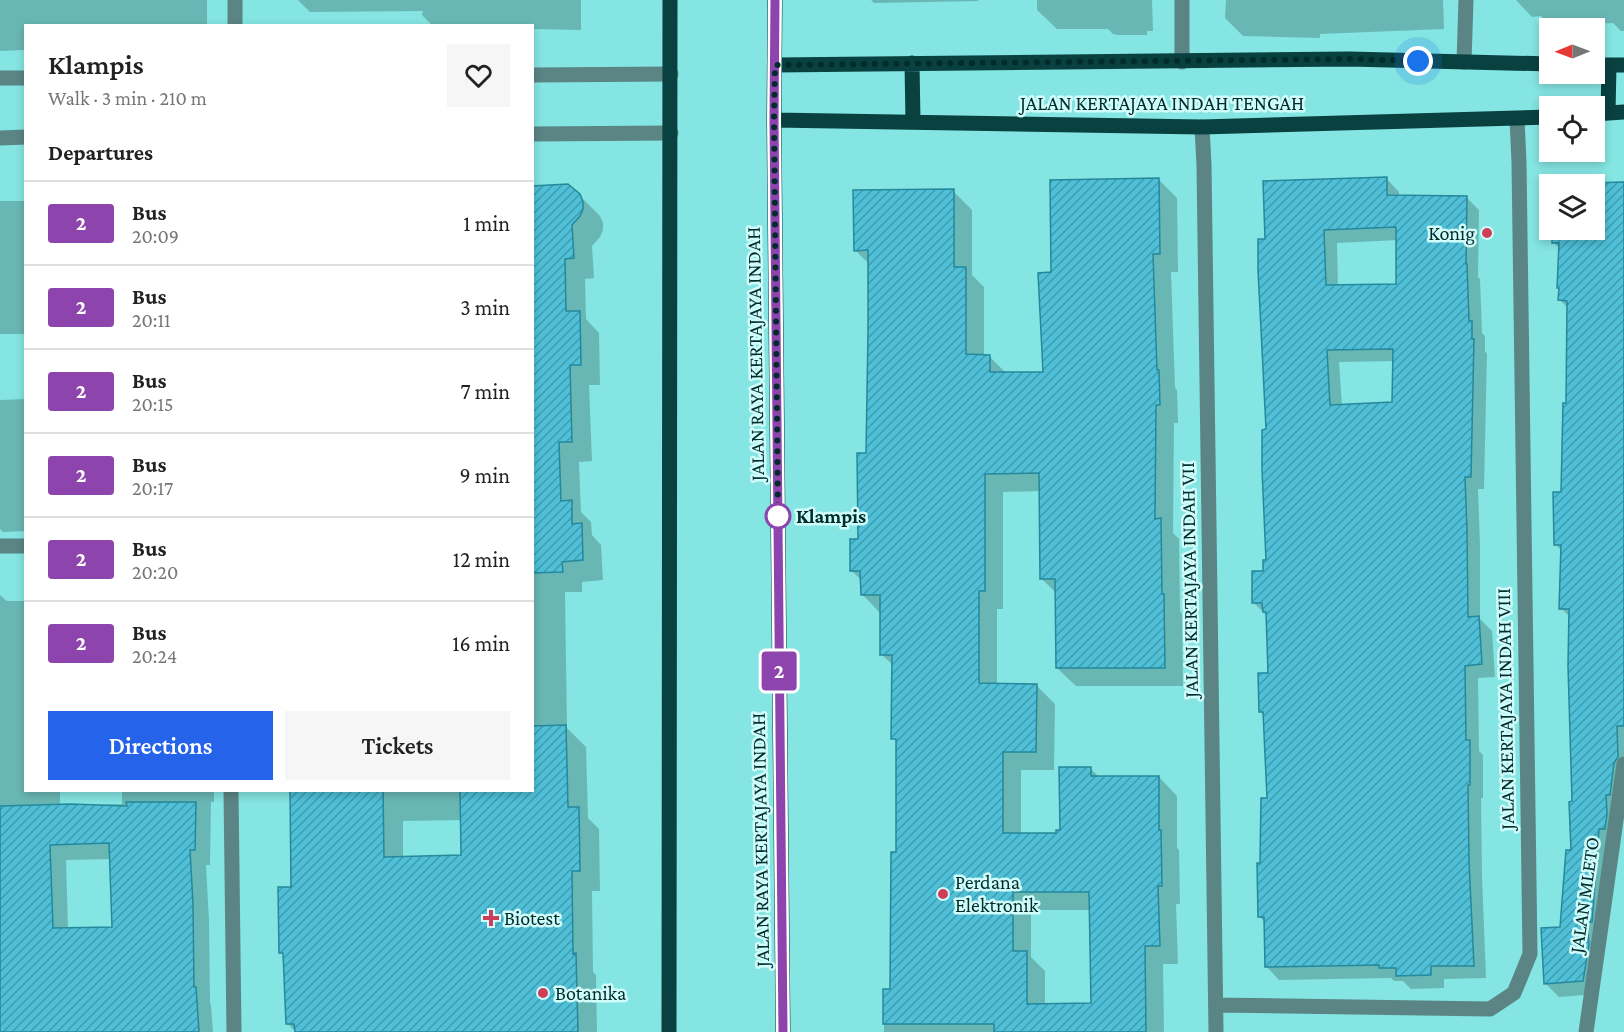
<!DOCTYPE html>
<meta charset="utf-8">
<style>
:root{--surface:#fff;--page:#f6f6f6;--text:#222;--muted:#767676;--line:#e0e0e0;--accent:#2563eb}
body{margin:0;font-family:"Crimson Pro",serif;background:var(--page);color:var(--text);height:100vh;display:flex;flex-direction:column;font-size:22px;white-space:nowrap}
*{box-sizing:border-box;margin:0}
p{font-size:20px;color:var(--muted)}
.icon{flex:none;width:33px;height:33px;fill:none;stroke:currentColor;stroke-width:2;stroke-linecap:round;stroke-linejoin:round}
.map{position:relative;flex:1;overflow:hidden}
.side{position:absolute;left:24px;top:24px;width:510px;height:768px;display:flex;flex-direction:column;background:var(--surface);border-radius:0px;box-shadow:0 3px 9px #0003}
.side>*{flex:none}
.badge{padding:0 12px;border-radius:4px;font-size:21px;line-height:39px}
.needle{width:39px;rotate:269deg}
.buttons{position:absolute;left:1539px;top:18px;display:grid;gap:12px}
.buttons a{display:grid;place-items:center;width:66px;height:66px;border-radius:0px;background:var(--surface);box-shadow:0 3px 9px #0003;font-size:30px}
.you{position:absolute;width:30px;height:30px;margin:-15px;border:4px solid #fff;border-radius:50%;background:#1a73e8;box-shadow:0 0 0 9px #1a73e833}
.map>.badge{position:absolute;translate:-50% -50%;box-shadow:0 0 0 3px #fff}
h2{padding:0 24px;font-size:22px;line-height:54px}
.round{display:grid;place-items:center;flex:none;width:63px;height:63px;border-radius:0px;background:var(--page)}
.summary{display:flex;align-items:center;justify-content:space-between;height:102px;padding:0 24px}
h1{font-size:28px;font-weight:600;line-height:45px}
.button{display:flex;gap:12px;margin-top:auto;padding:12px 24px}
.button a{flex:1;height:69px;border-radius:0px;background:var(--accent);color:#fff;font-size:24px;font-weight:600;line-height:69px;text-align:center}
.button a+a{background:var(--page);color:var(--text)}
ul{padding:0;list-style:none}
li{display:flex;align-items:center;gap:18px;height:84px;padding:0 24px;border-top:2px solid var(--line)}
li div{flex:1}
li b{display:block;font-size:22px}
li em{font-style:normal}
li .badge{min-width:66px;font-weight:700;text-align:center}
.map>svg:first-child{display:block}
.shadow{fill:#0003;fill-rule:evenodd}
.building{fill:url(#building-hatch);stroke:#25889b;stroke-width:1.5;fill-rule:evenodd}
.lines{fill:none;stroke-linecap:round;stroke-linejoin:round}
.minor{stroke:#5a8584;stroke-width:15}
.major{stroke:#094140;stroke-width:15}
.line-casing{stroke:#fff;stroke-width:14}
.line{stroke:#8e44ad;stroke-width:9}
.walk{stroke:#002c2b;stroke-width:6;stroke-dasharray:0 10.8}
.poi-dot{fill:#ce3e59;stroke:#d0fcfb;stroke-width:2}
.stop-dot{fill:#fff;stroke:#8e44ad;stroke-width:3}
.labels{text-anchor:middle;stroke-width:5;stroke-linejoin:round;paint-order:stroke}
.street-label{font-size:20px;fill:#002c2b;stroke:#d0fcfb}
.poi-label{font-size:20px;fill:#002c2b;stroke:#d0fcfb;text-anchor:start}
.stop-label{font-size:20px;font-weight:bold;fill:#002c2b;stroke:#d0fcfb;text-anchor:start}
</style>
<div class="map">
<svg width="1624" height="1032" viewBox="0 0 1624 1032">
<defs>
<pattern id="building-hatch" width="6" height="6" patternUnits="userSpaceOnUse" patternTransform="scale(1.5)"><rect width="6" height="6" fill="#4fc0d7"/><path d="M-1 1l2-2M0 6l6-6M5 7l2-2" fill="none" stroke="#3f9caf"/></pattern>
</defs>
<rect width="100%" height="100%" fill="#84e5e2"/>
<!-- shadow -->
<path class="shadow" d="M0,0h207v26h-181l-2,24 -24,1z
M298,0h283v30l-49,-1v-3h-99l-11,-11 1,-4 -113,1z
M871,0h107v1l-104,2z
M1037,0h115l1,31h-6v4h-29l-5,-1 -5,-5h-51l-20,-19z
M1226,0h217l1,29 -124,5v4l-77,-2 -18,-18z
M1516,0h108v31h-3l-8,-8 -62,3 -10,-10 -9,1z
M1386,178l13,14v5h67l13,13 -1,67 2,2 2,54 3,3v16l2,1 -3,136h-6l2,56v74l12,12 3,46 -17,1 1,73 4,4v43h-2l1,78 4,102 -42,1v9l-33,1 -8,-8h-9l-3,-3 -112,2 -13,-14 -1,-44 -6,-6 2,-52 8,-64 -4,-84 -4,-4 8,-37 -3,-60 -13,-13 15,-40 -2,-322zM1398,240v46l-60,1 -1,-44zM1395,361l-1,42 -52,3 -3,-44z
M1158,179l19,19 1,74h-7l4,116 2,2 1,33h-4l-1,110 6,6 1,72 2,3 1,72h-107l-19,-18 -1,-75 -14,-14 -2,-88 -37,1v117h-6v75l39,1 19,19 -1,66h-33v65l37,-1 4,-2 28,-64 10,10 59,-1 18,19v52l2,2 1,54h-4l2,60h-15l1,68h-280v-41h8l5,-137v-112l-4,-4 1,-72 -13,-12v-40l-19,-20v-13l-11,-11 9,-30 8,-86 1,-190 -14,-14 98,-59 19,19v65l12,12v69h5l18,18 37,-1 9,-99zM1031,910h60l1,94 -47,1v-34l-14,-14z
M1613,182h11v622l-27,190 -38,3 -14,-14 17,-55 11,-76v-49l-3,-186 -9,-9 1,-57 -7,-7 7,-50 5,-90 1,-96 -8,-8v-51l-6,-6v-13h40v-46h-14h33z
M532,187l47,8 21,21 3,7v7l-3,7 -8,9 2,32 -9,1 1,40 13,14 1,52h-11l3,76 -13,1 2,50 10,10 1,13 9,10 2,35 -21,2v10h-17l2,136 19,19 2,71 11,11 1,62h-8l1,81 3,3 1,57h-301l-8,-8 -3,-67 -5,-5 12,-63v-93l-4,-6h244zM462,820v37l-59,1v-37z
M0,201h26v133h-26z
M26,399v132l-23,1 -3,-3v-129z
M0,595l7,6h19v189h34v16l62,-2v-14h92v12h-3l-1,63h-4l3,56 1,82 1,2 2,27h-213zM111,859l3,69 -46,1 -2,-69z"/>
<!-- building -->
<path class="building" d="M1387,177v18l80,1 -1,68h1l2,57h3v18h2l-3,138h-6l2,54 1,86 11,-1 3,48 -17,2 1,74h4v45h-2l1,76 5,105h-43v9l-35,1v-8h-17v-3l-114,2 -1,-50h-6l-1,-54h3l1,-65h6l-4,-86h-4l-1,-39h10l-2,-61h-3l-1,-9h-10v-32h11v-11h3l-4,-90v-40l4,-1 -8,-159v-31h7l-2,-58zM1396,227v57l-70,1 -2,-55zM1393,349l-1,53 -62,3 -3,-55z
M1159,178l1,76h-7l4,116h2l1,35h-4l-1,114 6,-1 1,76h2l1,74h-109l-1,-89h-15l-1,-106 -54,1v117h-6v92l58,1 -1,68h-33v81h53v-3h4l-1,-63h32v9h68v54h2l1,56h-4l2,60h-15l1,86h-152v-8h-111v-35h7l1,-137h5v-113h-5l1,-84h-12v-60h-19l-1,-24h-10v-32h8l-1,-86h9l2,-121v-82l-14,1 -1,-61 101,-1v78h12v87l24,1v17h53l-5,-99 13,-1 -1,-92zM1013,892h76l2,111 -64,1v-53h-14z
M1624,182v544h-7l1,31 -4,6 -4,32h-4l1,19 -2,15h-6l-6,81 -1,12h-5l2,22 -6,37 -39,3 -3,-56 19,-1 6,-77h5l-2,-48 3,-1 -4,-135 1,-57h-10l2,-64h-7l-1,-53h8l2,-89h3l1,-102 -9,-1 1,-12h-2l2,-45h-7v-13h42v-46h-43z
M568,184l12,10 3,8v7l-3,7 -8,9 2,33 -9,1 1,52h14l1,54h-11l2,77h-13l2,59 11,-1v24l10,-1 1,37 -21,2 1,10 -31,1v-387z
M566,725l2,82h11l1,64h-8l1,83 3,-1 2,79h-283l-1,-8h-8l-3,-71h-4l-1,-66h13l-1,-97h93l1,67 77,-2 -1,-65h72v-64z
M126,802h70l-1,48h-5l3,54 1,83h2l3,45h-199v-226l70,-2 57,2zM109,843l3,84 -59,1 -3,-83z"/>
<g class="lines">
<!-- minor -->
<path class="minor" d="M235,0v26
M1182,62v-62
M1464,62l2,-62
M532,75l139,-1
M0,78h26
M1202,127l2,38 12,867
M532,134l139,-1
M0,138l26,-1
M0,546h26
M231,790l3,242
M1216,1005l274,4 24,-16 16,-39 -11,-792 -2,-43
M1586,1032l38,-268"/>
<!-- major -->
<path class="major" d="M775,0l-1,120 9,912
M912,63l1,59
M775,65l575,-6 200,5
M1594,65h30
M1608,113l1,-48
M1594,114l30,-2
M774,120l428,7 348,-10
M669,1032l1,-1032"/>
</g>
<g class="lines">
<!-- line casing -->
<g class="line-casing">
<path id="line" d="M775,0l-1,120 9,912"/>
</g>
<!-- line -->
<use href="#line" class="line"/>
<!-- walk -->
<path class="walk" d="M778,516l-4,-396 1,-55 575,-6 68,2"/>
</g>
<!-- markers -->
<g class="poi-dot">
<circle cx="1487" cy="233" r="6"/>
<circle cx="943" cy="894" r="6"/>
<path d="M488 909h6v6h6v6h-6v6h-6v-6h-6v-6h6z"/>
<circle cx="543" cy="993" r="6"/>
</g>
<circle class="stop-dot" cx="778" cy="516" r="12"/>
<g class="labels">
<!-- street labels -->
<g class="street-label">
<text x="1162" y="110">JALAN KERTAJAYA INDAH TENGAH</text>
<text transform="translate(755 354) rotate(-91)" y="7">JALAN RAYA KERTAJAYA INDAH</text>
<text transform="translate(1189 580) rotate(-91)" y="7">JALAN KERTAJAYA INDAH VII</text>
<text transform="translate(1505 709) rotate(-91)" y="7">JALAN KERTAJAYA INDAH VIII</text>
<text transform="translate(760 840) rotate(-91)" y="7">JALAN RAYA KERTAJAYA INDAH</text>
<text transform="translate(1584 895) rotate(-82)" y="7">JALAN MLETO</text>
</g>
<!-- poi labels -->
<g class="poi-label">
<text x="1475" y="240" text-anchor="end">Konig</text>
<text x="955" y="889">Perdana<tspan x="955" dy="23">Elektronik</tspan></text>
<text x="504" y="925">Biotest</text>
<text x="555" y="1000">Botanika</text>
</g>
<!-- stop labels -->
<g class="stop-label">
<text x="796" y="523">Klampis</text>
</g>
</g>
</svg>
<div class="buttons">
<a><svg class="needle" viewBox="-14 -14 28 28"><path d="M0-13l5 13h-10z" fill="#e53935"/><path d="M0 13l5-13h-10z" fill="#767676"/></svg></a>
<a><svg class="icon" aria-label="locate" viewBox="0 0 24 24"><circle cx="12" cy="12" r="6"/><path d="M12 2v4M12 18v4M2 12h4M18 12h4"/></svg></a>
<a><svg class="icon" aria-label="layers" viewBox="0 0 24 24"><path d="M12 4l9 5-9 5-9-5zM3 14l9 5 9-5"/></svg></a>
</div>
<div class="you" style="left:1418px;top:61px"></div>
<b class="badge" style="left:779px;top:671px;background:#8e44ad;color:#fff">2</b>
<section class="side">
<div class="summary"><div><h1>Klampis</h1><p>Walk · 3 min · 210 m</p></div><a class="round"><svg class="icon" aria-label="heart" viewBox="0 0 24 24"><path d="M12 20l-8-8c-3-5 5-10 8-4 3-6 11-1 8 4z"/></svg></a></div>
<h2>Departures</h2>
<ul>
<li><span class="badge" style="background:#8e44ad;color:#fff">2</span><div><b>Bus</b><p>20:09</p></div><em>1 min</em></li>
<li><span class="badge" style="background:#8e44ad;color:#fff">2</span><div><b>Bus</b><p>20:11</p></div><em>3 min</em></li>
<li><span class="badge" style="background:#8e44ad;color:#fff">2</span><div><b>Bus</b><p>20:15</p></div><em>7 min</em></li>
<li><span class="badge" style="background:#8e44ad;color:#fff">2</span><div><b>Bus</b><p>20:17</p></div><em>9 min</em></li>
<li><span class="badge" style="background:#8e44ad;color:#fff">2</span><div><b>Bus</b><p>20:20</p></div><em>12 min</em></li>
<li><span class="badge" style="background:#8e44ad;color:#fff">2</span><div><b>Bus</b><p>20:24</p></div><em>16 min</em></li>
</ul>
<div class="button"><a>Directions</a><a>Tickets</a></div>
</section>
</div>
